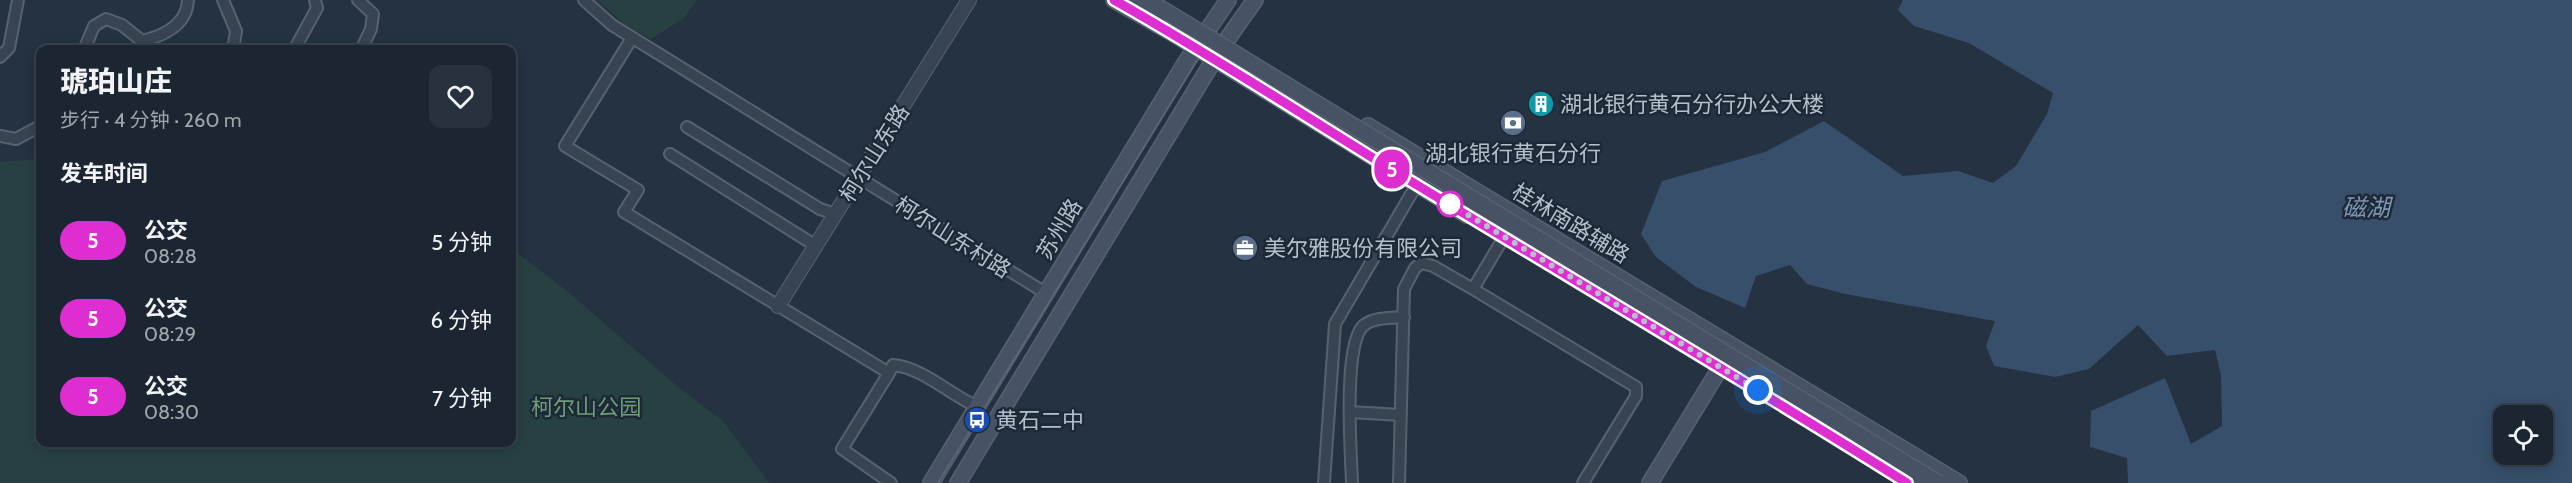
<!DOCTYPE html>
<html lang="zh">
<meta charset="utf-8">
<style>
:root{--surface:#1b2632;--page:#28323e;--text:#f1f3f6;--muted:#a0a5ac;--line:#39434d}
body{margin:0;font-family:Cabin,"Noto Sans SC",sans-serif;background:var(--page);color:var(--text);height:100vh;display:flex;flex-direction:column;font-size:22px;white-space:nowrap}
*{box-sizing:border-box;margin:0}
p{font-size:20px;color:var(--muted)}
.icon{flex:none;width:33px;height:33px;fill:none;stroke:currentColor;stroke-width:2;stroke-linecap:round;stroke-linejoin:round}
.map{position:relative;flex:1;overflow:hidden}
.details{position:absolute;left:36px;top:45px;width:480px;height:402px;display:flex;flex-direction:column;background:var(--surface);border-radius:12px;box-shadow:0 3px 15px #0003,0 0 0 2px var(--line)}
.details>*{flex:none}
.badge{padding:0 12px;border-radius:20px;font-size:21px;line-height:39px}
.fabs{position:absolute;left:2493px;top:405px;display:grid;gap:12px}
.fabs a{display:grid;place-items:center;width:60px;height:60px;border-radius:12px;background:var(--surface);box-shadow:0 3px 15px #0003,0 0 0 2px var(--line);font-size:30px}
.you{position:absolute;width:30px;height:30px;margin:-15px;border:4px solid #fff;border-radius:50%;background:#1a73e8;box-shadow:0 0 0 9px #1a73e833}
.map>.badge{position:absolute;translate:-50% -50%;box-shadow:0 0 0 3px #fff}
h2{padding:0 24px;font-size:22px;line-height:54px}
.round{display:grid;place-items:center;flex:none;width:63px;height:63px;border-radius:12px;background:var(--page)}
.overview{display:flex;align-items:center;justify-content:space-between;height:102px;padding:0 24px}
h1{font-size:28px;font-weight:800;line-height:45px}
ul{padding:0;list-style:none}
li{display:flex;align-items:center;gap:18px;height:78px;padding:0 24px}
li div{flex:1}
li b{display:block;font-size:22px}
li em{font-style:normal}
li .badge{min-width:66px;font-weight:700;text-align:center}
.map>svg:first-child{display:block}
.green{fill:#274143}
.water{fill:#374f6a;fill-rule:evenodd}
.lines{fill:none;stroke-linecap:round;stroke-linejoin:round}
.minor-casing{stroke:#57626f;stroke-width:14}
.tertiary-casing{stroke:#57626f;stroke-width:16}
.secondary-casing{stroke:#57626f;stroke-width:18}
.minor{stroke:#394452;stroke-width:10}
.tertiary{stroke:#394452;stroke-width:14}
.secondary{stroke:#475365;stroke-width:15}
.tram{stroke:#5b6879;stroke-width:1.5}
.secondary-bridge-casing{stroke:#57626f;stroke-width:18;stroke-linecap:butt}
.secondary-bridge{stroke:#475365;stroke-width:15}
.line-casing{stroke:#fff;stroke-width:14}
.line{stroke:#de2dd1;stroke-width:9}
.walk{stroke:#b6bfcc;stroke-width:6;stroke-dasharray:0 10.8}
.stop-dot{fill:#fff;stroke:#de2dd1;stroke-width:3}
.labels{text-anchor:middle;stroke-width:5;stroke-linejoin:round;paint-order:stroke}
.poi-label{font-size:22px;fill:#b6bfcc;stroke:#1e2937;text-anchor:start}
.street-label{font-size:22px;fill:#b6bfcc;stroke:#1e2937}
.park-label{font-size:22px;fill:#6c9e75;stroke:#1e2937}
.water-label{font-size:24px;font-style:italic;fill:#7c97b4;stroke:#1e2937}
</style>
<div class="map">
<svg width="2572" height="483" viewBox="0 0 2572 483">
<rect width="100%" height="100%" fill="#243242"/>
<!-- green -->
<path class="green" d="M597,0h100l-13,18 -33,21 -25,-14z
M40,159v283h472v-193l55,42 110,95 46,35 46,62h-769v-321z"/>
<!-- water -->
<path class="water" d="M1903,0h669v483h-444l-1,-25 -37,-11 1,-36 74,-33 26,66 31,-18 -1,-51 -6,-25 -48,6 -29,-31 -49,44 -34,8 -61,-11 -8,-20 9,-25 -150,-27 -38,-10 -17,-19 -34,11 -11,32 -49,-21 -40,-30 -15,-23 21,-53 103,-29 59,-31 79,55 55,-5 35,12 23,-17 31,-52 6,-21 -84,-50 -55,-17 -16,-16zM2504,416h38v38h-38z"/>
<g class="lines">
<!-- minor casing -->
<g class="minor-casing">
<path id="minor" d="M223,0l13,31 -3,19
M358,0l15,14 -2,15 -10,21
M584,0l28,25 435,269
M632,38l-67,108 73,44 -14,22 265,161 4,-8c31,3 57,30 85,42
M84,50l10,-24 12,-7 16,6 20,16c21,-5 45,-16 46,-41
M294,50l23,-42 -2,-8
M0,57l9,-9 9,-48
M687,127l133,82 16,5
M0,136l16,3 24,-13
M670,154l146,92
M1473,289l31,-52
M889,373l-47,76 49,34
M1350,412l51,3
M1324,483l11,-159 82,-140
M1352,483c-1,-30 -9,-137 11,-157 10,-9 28,-8 41,-9
M1399,483l5,-194 11,-21 6,-5 12,3 40,23 163,98v9l-53,87"/>
</g>
<!-- tertiary casing -->
<g class="tertiary-casing">
<path id="tertiary" d="M778,306l191,-306"/>
</g>
<!-- secondary casing -->
<g class="secondary-casing">
<path id="secondary" d="M1114,0l67,38 286,177
M1368,126l591,357
M931,483l255,-421 42,-62
M958,483l263,-435 34,-48
M1650,483l78,-128"/>
</g>
<!-- minor -->
<use href="#minor" class="minor"/>
<!-- tertiary -->
<use href="#tertiary" class="tertiary"/>
<!-- secondary -->
<use href="#secondary" class="secondary"/>
<!-- tram -->
<path class="tram" d="M938,483l265,-432 2,-4 9,-2 721,438"/>
<!-- secondary-bridge casing -->
<g class="secondary-bridge-casing">
<path id="secondary-bridge" d="M1127,0l31,18
M1147,0l791,483
M1457,201l460,282"/>
</g>
<!-- secondary-bridge -->
<use href="#secondary-bridge" class="secondary-bridge"/>
</g>
<g class="lines">
<!-- line casing -->
<g class="line-casing">
<path id="line" d="M1114,0c103,58 201,123 303,185 163,99 328,196 490,298"/>
</g>
<!-- line -->
<use href="#line" class="line"/>
<!-- walk -->
<path class="walk" d="M1450,204l308,186"/>
</g>
<!-- icons -->
<defs>
<g id="building-disc" transform="scale(1.35)"><circle r="9.5" fill="#0f9aa8" stroke="#1e2937"/><path d="M-4-6H4V6H1V3H-1V6H-4ZM-2.5-4.3h1.7v1.8h-1.7ZM.8-4.3h1.7v1.8H.8ZM-2.5-1h1.7V.8h-1.7ZM.8-1h1.7V.8H.8Z" fill="#fff"/></g>
<g id="bank-disc" transform="scale(1.35)"><circle r="9.5" fill="#5c6f8a" stroke="#1e2937"/><path d="M-6-4H6V4H-6ZM0-2.3a2.3 2.3 0 1 0 0 4.6a2.3 2.3 0 1 0 0-4.6Z" fill="#fff"/></g>
<g id="office-disc" transform="scale(1.35)"><circle r="9.5" fill="#5c6f8a" stroke="#1e2937"/><path d="M-6-3h4V-5.5h4V-3h4V5H-6ZM-1-4.5V-3h2v-1.5ZM-6 0V1H6V0Z" fill="#fff"/></g>
<g id="bus-disc" transform="scale(1.35)"><circle r="9.5" fill="#1a4fb4" stroke="#1e2937"/><path d="M-5-6H5V4H4V6H2V4H-2V6H-4V4H-5ZM-3.5-4V0h7V-4ZM-3.5 1.2v1.5H-2V1.2ZM2 1.2v1.5H3.5V1.2Z" fill="#fff"/></g>
</defs>
<g fill-rule="evenodd">
<use href="#building-disc" x="1541" y="104"/>
<use href="#bank-disc" x="1513" y="123"/>
<use href="#office-disc" x="1245" y="248"/>
<use href="#bus-disc" x="977" y="420"/>
</g>
<!-- markers -->
<circle class="stop-dot" cx="1450" cy="204" r="12"/>
<g class="labels">
<!-- poi labels -->
<g class="poi-label">
<text x="1560" y="112">湖北银行黄石分行办公大楼</text>
<text x="1513" y="161" text-anchor="middle">湖北银行黄石分行</text>
<text x="1264" y="256">美尔雅股份有限公司</text>
<text x="996" y="428">黄石二中</text>
</g>
<!-- street labels -->
<g class="street-label">
<text transform="translate(874 153) rotate(-58)" y="8">柯尔山东路</text>
<text transform="translate(1571 223) rotate(31)" y="8">桂林南路辅路</text>
<text transform="translate(1059 229) rotate(-59)" y="8">苏州路</text>
<text transform="translate(953 237) rotate(32)" y="8">柯尔山东村路</text>
</g>
<!-- park labels -->
<g class="park-label">
<text x="586" y="415">柯尔山公园</text>
</g>
<!-- water labels -->
<g class="water-label">
<text x="2366" y="216">磁湖</text>
</g>
</g>
</svg>
<div class="fabs">
<a><svg class="icon" aria-label="locate" viewBox="0 0 24 24"><circle cx="12" cy="12" r="6"/><path d="M12 2v4M12 18v4M2 12h4M18 12h4"/></svg></a>
</div>
<div class="you" style="left:1758px;top:390px"></div>
<b class="badge" style="left:1392px;top:169px;background:#de2dd1;color:#fff">5</b>
<section class="details">
<div class="overview"><div><h1>琥珀山庄</h1><p>步行 · 4 分钟 · 260 m</p></div><a class="round"><svg class="icon" aria-label="heart" viewBox="0 0 24 24"><path d="M12 20l-8-8c-3-5 5-10 8-4 3-6 11-1 8 4z"/></svg></a></div>
<h2>发车时间</h2>
<ul>
<li><span class="badge" style="background:#de2dd1;color:#fff">5</span><div><b>公交</b><p>08:28</p></div><em>5 分钟</em></li>
<li><span class="badge" style="background:#de2dd1;color:#fff">5</span><div><b>公交</b><p>08:29</p></div><em>6 分钟</em></li>
<li><span class="badge" style="background:#de2dd1;color:#fff">5</span><div><b>公交</b><p>08:30</p></div><em>7 分钟</em></li>
</ul>
</section>
</div>
